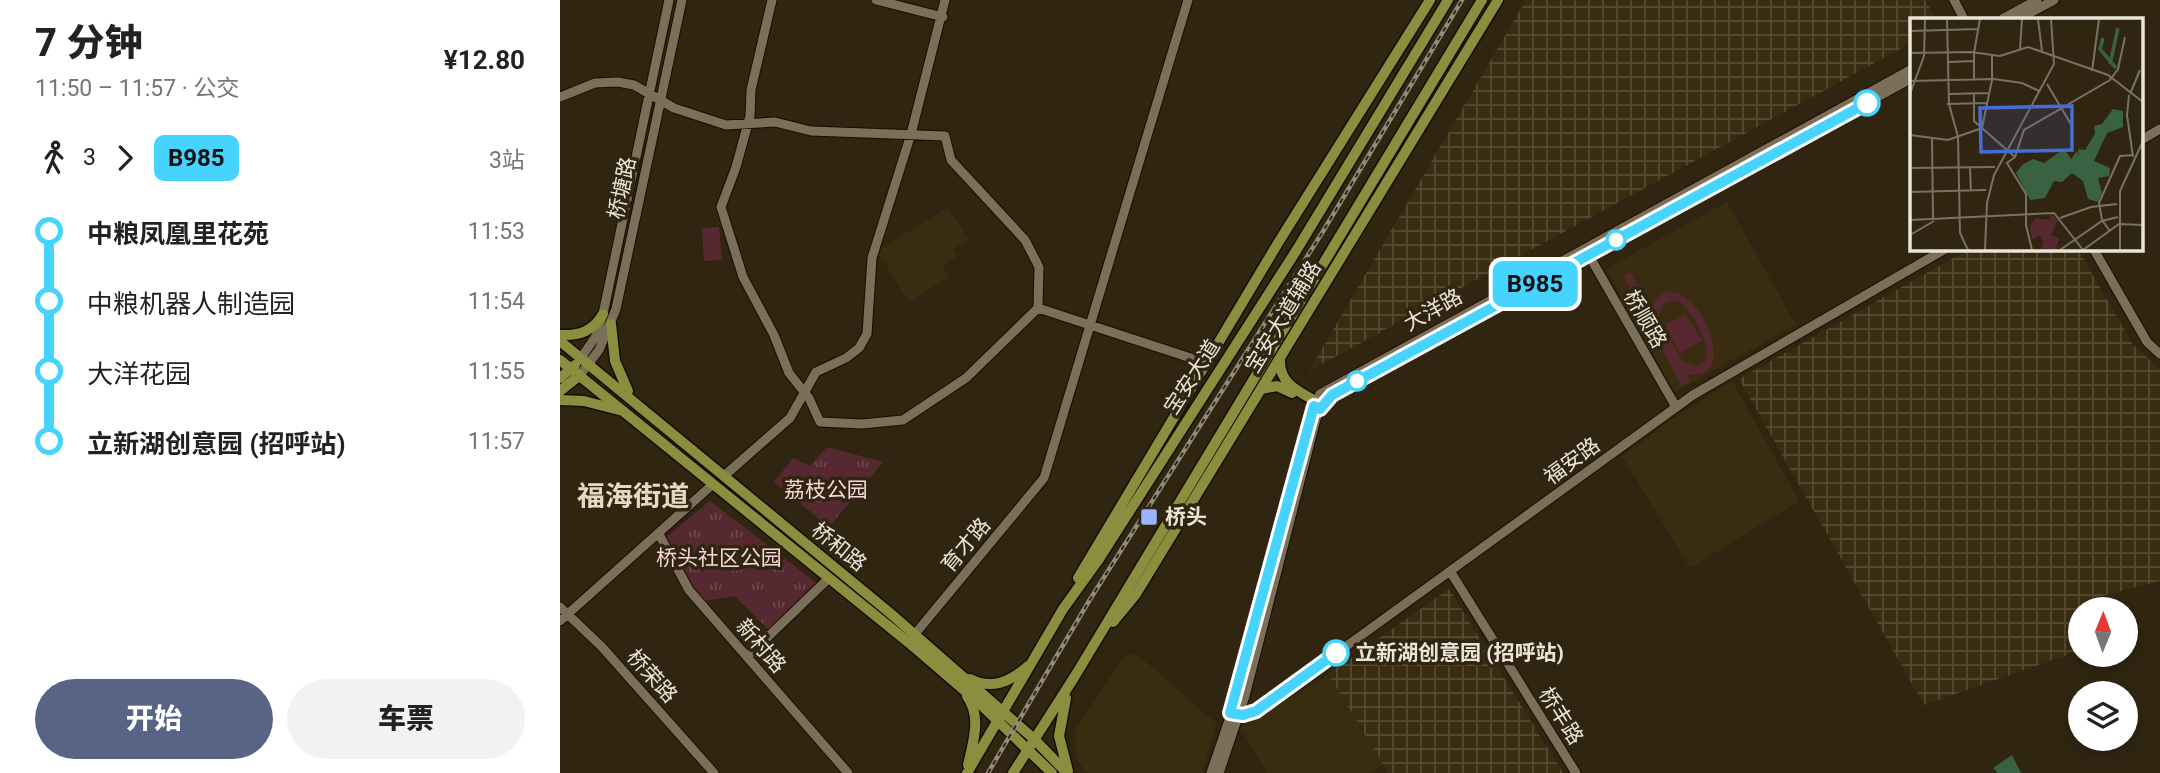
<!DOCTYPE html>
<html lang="zh">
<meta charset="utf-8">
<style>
:root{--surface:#fff;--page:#f2f2f2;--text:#222;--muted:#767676;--accent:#576485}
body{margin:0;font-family:Roboto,"Noto Sans SC",sans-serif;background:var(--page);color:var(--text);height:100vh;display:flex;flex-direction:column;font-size:26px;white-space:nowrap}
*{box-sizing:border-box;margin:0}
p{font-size:23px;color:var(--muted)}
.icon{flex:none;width:38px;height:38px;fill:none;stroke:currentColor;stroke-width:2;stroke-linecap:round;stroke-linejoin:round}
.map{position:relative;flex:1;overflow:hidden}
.panel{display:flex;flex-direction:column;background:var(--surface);width:560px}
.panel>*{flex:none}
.badge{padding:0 14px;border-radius:10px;font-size:24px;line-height:46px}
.needle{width:46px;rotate:1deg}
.controls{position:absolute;left:1508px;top:597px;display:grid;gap:14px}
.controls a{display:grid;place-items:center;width:70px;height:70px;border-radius:50%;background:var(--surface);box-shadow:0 4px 10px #0003;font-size:35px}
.map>.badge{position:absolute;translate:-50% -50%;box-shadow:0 0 0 4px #fff}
.legs{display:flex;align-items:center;gap:10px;height:77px;padding:0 35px;font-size:23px}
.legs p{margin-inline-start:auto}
.headline{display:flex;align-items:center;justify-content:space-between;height:119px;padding:0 35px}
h1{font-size:38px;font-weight:800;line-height:52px}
.button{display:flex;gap:14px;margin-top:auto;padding:14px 35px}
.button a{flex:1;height:80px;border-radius:42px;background:var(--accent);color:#fff;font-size:28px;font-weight:800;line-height:80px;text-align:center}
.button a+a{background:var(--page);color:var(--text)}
ul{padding:0 35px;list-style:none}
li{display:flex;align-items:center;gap:24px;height:70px;font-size:26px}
li i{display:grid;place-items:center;width:10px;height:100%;margin:0 9px;background:currentColor}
li i::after{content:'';width:18px;height:18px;margin:-9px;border:5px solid;border-radius:50%;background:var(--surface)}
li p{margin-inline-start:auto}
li:first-child i{background:linear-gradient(#0000 50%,currentColor 0)}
li:last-child i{background:linear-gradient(currentColor 50%,#0000 0)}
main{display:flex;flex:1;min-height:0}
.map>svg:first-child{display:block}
.built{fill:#3a2c11}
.industrial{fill:url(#industrial-grid)}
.grass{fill:#562930;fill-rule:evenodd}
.park{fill:url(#park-tufts)}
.water{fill:#396243}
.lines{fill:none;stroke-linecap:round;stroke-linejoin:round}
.minor-casing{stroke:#170e00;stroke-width:11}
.major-casing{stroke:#170e00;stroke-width:13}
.minor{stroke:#7b6f59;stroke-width:9}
.major{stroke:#8a8e3e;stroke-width:10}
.rail-casing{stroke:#938b7b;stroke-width:4.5}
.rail{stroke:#2f2511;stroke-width:2;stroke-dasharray:5;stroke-linecap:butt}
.line-1-casing{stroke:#fff;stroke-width:16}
.line-1{stroke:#46d4ff;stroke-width:10}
.stop-1-dot{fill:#fff;stroke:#46d4ff;stroke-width:3.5}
.poi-dot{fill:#98b5fd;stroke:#2f2511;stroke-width:2.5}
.labels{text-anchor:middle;stroke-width:7;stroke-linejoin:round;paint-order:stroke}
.street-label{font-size:21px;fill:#ebe4d8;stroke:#2f2511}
.park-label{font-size:21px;fill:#f9d6d9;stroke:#2f2511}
.poi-label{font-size:21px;font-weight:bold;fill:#ebe4d8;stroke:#2f2511;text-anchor:start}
.stop-label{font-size:21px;font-weight:bold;fill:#ebe4d8;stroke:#2f2511;text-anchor:start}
.district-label{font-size:28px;font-weight:bold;fill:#e7d9c1;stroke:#2f2511}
.inset-river{fill:none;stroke:#396243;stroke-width:3.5}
.inset-road{fill:none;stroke:#7a7161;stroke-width:2}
.view{fill:#466cd8;fill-opacity:0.15;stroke:#466cd8;stroke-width:3.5}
.inset-edge{fill:none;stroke:#ebe4d8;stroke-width:3.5}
</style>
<main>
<section class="panel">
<div class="headline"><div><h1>7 分钟</h1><p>11:50 – 11:57 · 公交</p></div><b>¥12.80</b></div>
<div class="legs"><svg class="icon" aria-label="walk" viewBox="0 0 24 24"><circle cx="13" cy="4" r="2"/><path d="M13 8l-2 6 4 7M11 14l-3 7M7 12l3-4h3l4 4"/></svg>3<svg class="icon" aria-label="forward" viewBox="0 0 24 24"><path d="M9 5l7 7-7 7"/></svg><b class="badge" style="background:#46d4ff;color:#111">B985</b><p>3站</p></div>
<ul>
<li><i style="color:#46d4ff"></i><b>中粮凤凰里花苑</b><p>11:53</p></li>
<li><i style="color:#46d4ff"></i><span>中粮机器人制造园</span><p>11:54</p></li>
<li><i style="color:#46d4ff"></i><span>大洋花园</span><p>11:55</p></li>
<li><i style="color:#46d4ff"></i><b>立新湖创意园 (招呼站)</b><p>11:57</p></li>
</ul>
<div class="button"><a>开始</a><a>车票</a></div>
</section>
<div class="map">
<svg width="1600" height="773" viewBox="0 0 1600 773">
<defs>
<pattern id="industrial-grid" width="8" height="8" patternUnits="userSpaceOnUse" patternTransform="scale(1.75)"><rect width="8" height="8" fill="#3a2c11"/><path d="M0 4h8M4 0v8" fill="none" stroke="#574a33"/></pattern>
<pattern id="park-tufts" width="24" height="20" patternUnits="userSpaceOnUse" patternTransform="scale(1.75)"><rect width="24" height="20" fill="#562930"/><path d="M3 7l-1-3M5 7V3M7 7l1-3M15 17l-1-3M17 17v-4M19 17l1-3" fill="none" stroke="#6e484d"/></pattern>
</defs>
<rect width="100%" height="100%" fill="#2f2511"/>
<!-- built -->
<path class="built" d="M1167,202l69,123 -121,67 -69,-123z
M388,207l21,33 -16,9 4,7 -14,9 6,12 -40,25 -32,-51z
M1172,381l67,120 -109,67 -68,-112 58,-42z
M565,655h13l79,69 -15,49h-114l-12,-13 -1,-30z
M768,675l55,90 -13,8h-103l-27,-45z"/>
<!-- industrial -->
<path class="industrial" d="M966,0h399l11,19h-24l-1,24 -602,328z
M1411,248l107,1 55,96 27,24v212l-58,15 -5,13h-16v41l-157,55 -185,-326z
M889,589l114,184h-175l-60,-99z"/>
<!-- grass -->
<path class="grass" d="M159,227l3,33 -18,1 -2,-33z
M1070,272l20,37c32,-65 103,78 36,65l4,8 -8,4 -59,-110zM1117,300c14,8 34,45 29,60l-9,6 -14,-4 -24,-45 4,-13z
M1126,314l16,27 -22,12 -15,-28z"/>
<!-- park -->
<path class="park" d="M267,447l56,15 -54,65 -55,-45 19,-24 17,8z
M150,501l109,84 -49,46 -35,-35 -31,5 -13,-12 -27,-50z"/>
<!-- water -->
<path class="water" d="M1452,755l9,18h-23l-5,-5z"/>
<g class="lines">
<!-- minor casing -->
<g class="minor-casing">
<path id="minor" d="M212,0l-21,90 -1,26 -14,51 -15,40 22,70 31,58 15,38 20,25 11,24 42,2 41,-4 63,-42 72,-70
M316,0l67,17
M1394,0l10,19
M1442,19l35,-19
M1459,19l35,-19
M0,97l35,-14 23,-1 16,3 40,23 52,17 49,-3 36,9 134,5 6,24 74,80 14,27 -1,41 168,55
M1581,140l19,-11
M1533,248l54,94 13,12
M1027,252l89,155
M21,358l15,-22 7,-22 66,-314
M20,375l19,-25 17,-41 66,-309
M164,476l66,-58 26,-46 30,-14 13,-10 8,-14 5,-76 39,-124 34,-134
M99,534l30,56 159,183
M890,571l126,202
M0,607l42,40 112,126
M0,621l152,-136
M355,634l129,-156 144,-478
M187,657l82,-79
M673,713l14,1 14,-6 432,-313 254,-147
M651,773l28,-82 73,-281 8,-16 592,-325
M659,773l26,-77 71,-277 8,-18 588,-323"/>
</g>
<!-- major casing -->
<g class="major-casing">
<path id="major" d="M51,324l4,37 13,30
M0,335c20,1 33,-4 43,-21
M0,341l330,272 144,126 33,34
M0,360l348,282 71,61 73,70
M720,360c-1,26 23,33 42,45
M0,378l15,-13
M702,389l15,-3 15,7
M0,391l20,-16
M0,400l24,1 35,9
M518,578l200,-335 152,-243
M553,622l23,-28 362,-594
M410,679c22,11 40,3 58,-13
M407,696c15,21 6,46 1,69
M506,698l-7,38 9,35
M407,773l96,-164 36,-50 197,-308 152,-251
M453,773l62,-97 407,-676"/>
</g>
<!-- minor -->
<use href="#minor" class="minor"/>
<!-- major -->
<use href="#major" class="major"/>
<!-- rail casing -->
<g class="rail-casing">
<path id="rail" d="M428,773l101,-172 233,-368 140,-233"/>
</g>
<!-- rail -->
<use href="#rail" class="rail"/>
</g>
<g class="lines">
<!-- line-1 casing -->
<g class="line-1-casing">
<path id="line-1" d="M776,653l-80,58 -13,4 -13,-2 84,-307 6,3 12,-14 535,-292"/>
</g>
<!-- line-1 -->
<use href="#line-1" class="line-1"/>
</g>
<!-- markers -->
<g class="stop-1-dot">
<circle cx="1307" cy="103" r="12"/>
<circle cx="1056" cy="240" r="9"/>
<circle cx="797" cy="381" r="9"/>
<circle cx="776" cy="653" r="12"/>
</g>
<rect class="poi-dot" x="580" y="508" width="18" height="18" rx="3.5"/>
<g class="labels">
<!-- street labels -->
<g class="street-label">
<text transform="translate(62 188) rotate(-78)" y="7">桥塘路</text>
<text transform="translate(873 310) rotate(-29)" y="7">大洋路</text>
<text transform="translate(723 317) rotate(-59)" y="7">宝安大道辅路</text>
<text transform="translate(1085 319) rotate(60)" y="7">桥顺路</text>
<text transform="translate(632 377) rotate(-57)" y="7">宝安大道</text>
<text transform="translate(1012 461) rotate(-36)" y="7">福安路</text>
<text transform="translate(406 545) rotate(-50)" y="7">育才路</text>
<text transform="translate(279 547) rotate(39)" y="7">桥和路</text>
<text transform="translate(201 646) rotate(49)" y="7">新村路</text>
<text transform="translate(92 676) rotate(48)" y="7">桥荣路</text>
<text transform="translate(1001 716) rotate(58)" y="7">桥丰路</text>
</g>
<!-- park labels -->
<g class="park-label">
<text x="266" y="497">荔枝公园</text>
<text x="159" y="565">桥头社区公园</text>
</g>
<!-- poi labels -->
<g class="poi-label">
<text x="605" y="524">桥头</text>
</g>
<!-- stop labels -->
<g class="stop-label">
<text x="795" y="660">立新湖创意园 (招呼站)</text>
</g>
<!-- district labels -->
<g class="district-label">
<text x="73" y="506">福海街道</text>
</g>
</g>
<!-- overview -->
<g transform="translate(1350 18)">
<rect width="233" height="233" fill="#2f2511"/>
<path d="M140,196l8,6 -7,15 8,3 -3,12h-15l2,-9 -4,-6 -7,5 -2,-14 6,-8 14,2z" fill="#562930"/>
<path d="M203,91l10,2v16l-16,6 -13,28 16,7 -1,8 -11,2 4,15 -4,9 -10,-3 -5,-18 -11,-8 -10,9 -8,-1 -9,17 -15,2 -14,-27 6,-8 11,-6 11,4 20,-14 7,10 6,-8 2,5 -1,-7 7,1 10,-16 -1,-8 8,-2z" fill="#396243"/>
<path class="inset-river" d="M193,20l-3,11 16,19M200,46l8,-36"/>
<path class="inset-road" d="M37,1l2,85 9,33 2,96 8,17M128,1l4,32M0,13l69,-2M110,31l2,-30M0,35l61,-1 29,4 28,-9 80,28 35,27M64,35v27M64,35l6,-34M233,41v32M39,44l25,-1M182,53l7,-52M0,63l84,-2 28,4 17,8M137,66l25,42M64,75v28l41,36 -8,6 19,31v33M0,76l14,-38 1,-37M39,76l41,-1M220,76l10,-24M219,77l-2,20 6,42M37,86l40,-1M72,110l10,-48v-25M0,117l38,5 34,-12M22,120l1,80M105,139l9,-27 86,-50 8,-11 7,-32M0,150l85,-1M60,150l1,23M0,174l76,-2M150,200l31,-11 26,-3M0,202l144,-7 29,37M116,207l6,25M200,213l-8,-11 -3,-17 21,-47 14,-1M0,217l24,-14M75,232l2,-47 7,-28 60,-111 -3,-45M150,232l42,-29 16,-4M173,232l36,-26 24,1M210,232v-59l23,-50"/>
<path class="view" d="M162,88v44l-91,2 -1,-44z"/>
<rect width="233" height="233" class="inset-edge"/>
</g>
</svg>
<div class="controls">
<a><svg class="needle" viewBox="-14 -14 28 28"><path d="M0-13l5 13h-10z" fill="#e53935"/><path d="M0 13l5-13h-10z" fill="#767676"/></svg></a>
<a><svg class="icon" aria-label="layers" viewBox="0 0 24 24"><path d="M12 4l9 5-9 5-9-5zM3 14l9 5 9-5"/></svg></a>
</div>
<b class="badge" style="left:975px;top:284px;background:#46d4ff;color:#111">B985</b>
</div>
</main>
